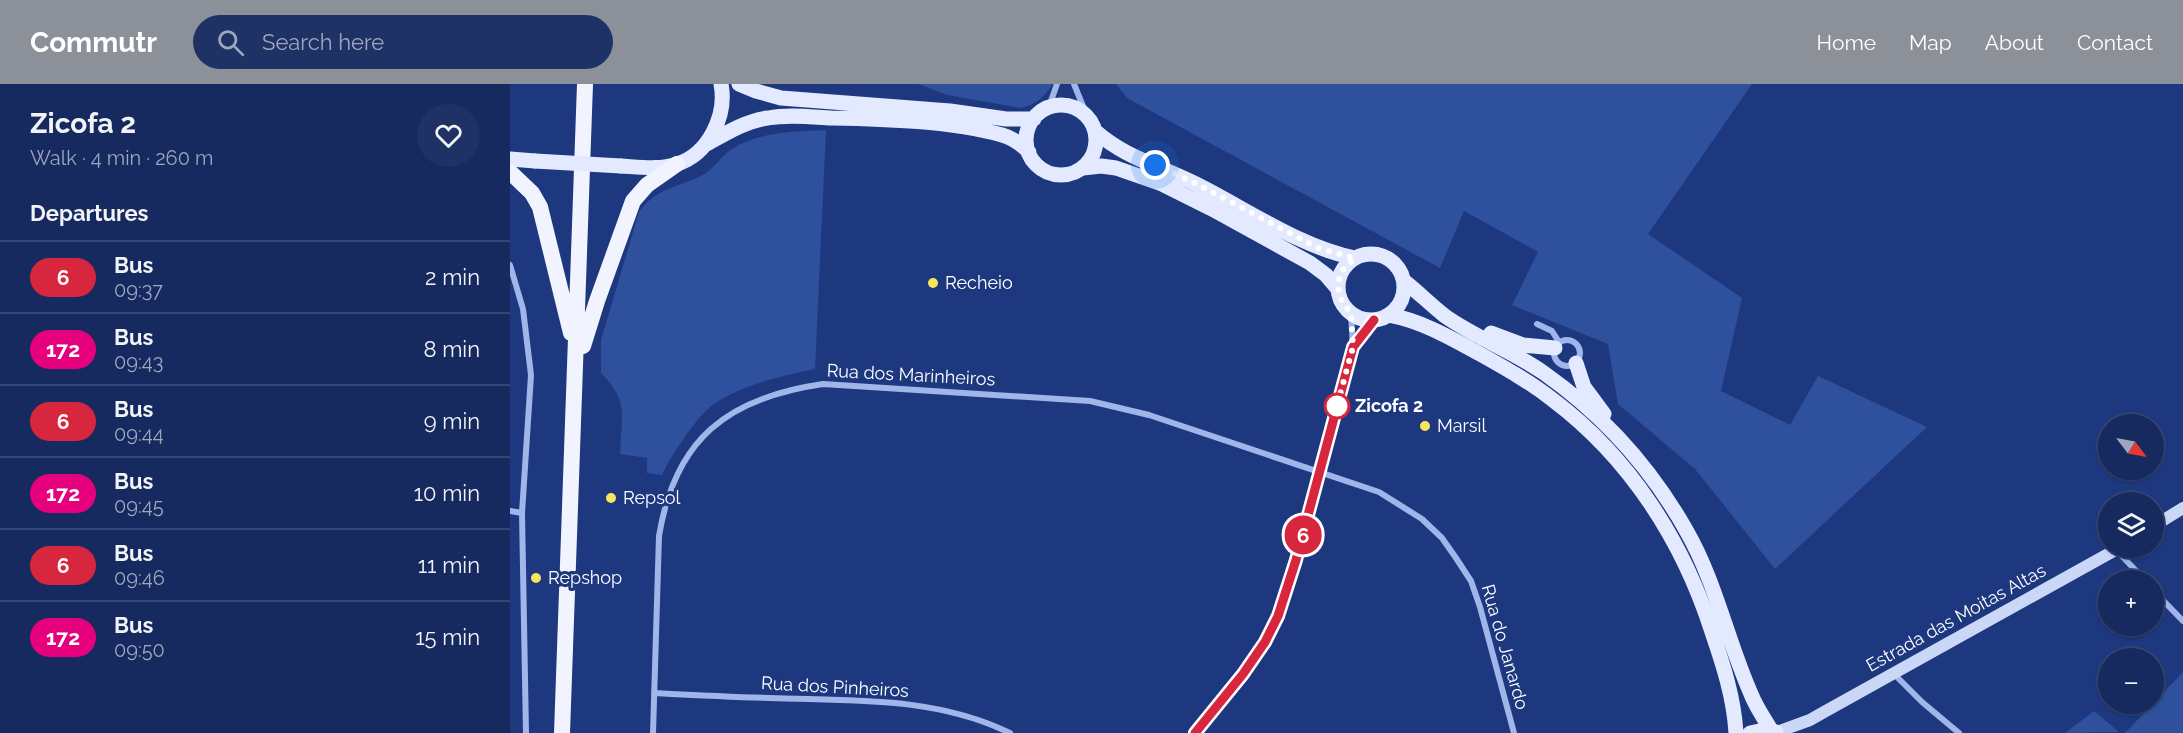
<!DOCTYPE html>
<meta charset="utf-8">
<style>
:root{--surface:#162a5f;--page:#1f3265;--text:#f1f3f6;--muted:#9ea7bd;--line:#354674;--accent:#8c9099}
body{margin:0;font-family:Raleway,sans-serif;background:var(--page);color:var(--text);height:100vh;display:flex;flex-direction:column;font-size:22px;white-space:nowrap}
*{box-sizing:border-box;margin:0}
p{font-size:20px;color:var(--muted)}
.icon{flex:none;width:33px;height:33px;fill:none;stroke:currentColor;stroke-width:2;stroke-linecap:round;stroke-linejoin:round}
.map{position:relative;flex:1;overflow:hidden}
.details{display:flex;flex-direction:column;background:var(--surface);width:510px}
.details>*{flex:none}
.badge{padding:0 12px;border-radius:20px;font-size:21px;line-height:39px}
.needle{width:39px;rotate:122deg}
.controls{position:absolute;left:1588px;top:330px;display:grid;gap:12px}
.controls a{display:grid;place-items:center;width:66px;height:66px;border-radius:50%;background:var(--surface);box-shadow:0 2px 4px #0004,0 0 0 2px var(--line);font-size:30px}
.you{position:absolute;width:30px;height:30px;margin:-15px;border:4px solid #fff;border-radius:50%;background:#1a73e8;box-shadow:0 0 0 9px #1a73e833}
.map>.badge{position:absolute;translate:-50% -50%;box-shadow:0 0 0 3px #fff}
h2{padding:0 30px;font-size:22px;line-height:54px}
.round{display:grid;place-items:center;flex:none;width:63px;height:63px;border-radius:32px;background:var(--page)}
.summary{display:flex;align-items:center;justify-content:space-between;height:102px;padding:0 30px}
h1{font-size:28px;font-weight:700;line-height:45px}
ul{padding:0;list-style:none}
li{display:flex;align-items:center;gap:18px;height:72px;padding:0 30px;border-top:2px solid var(--line)}
li div{flex:1}
li b{display:block;font-size:22px}
li em{font-style:normal}
li .badge{min-width:66px;font-weight:700;text-align:center}
header{display:flex;align-items:center;gap:36px;box-sizing:border-box;height:84px;padding:0 30px;background:var(--accent);color:#fff}
header strong{font-size:28px}
nav{display:flex;gap:33px;margin-inline-start:auto;font-size:21px}
.search{width:420px;height:54px;background:var(--page);display:flex;align-items:center;gap:15px;box-sizing:border-box;padding:0 21px;border-radius:33px;color:var(--muted);font-size:22px}
main{display:flex;flex:1;min-height:0}
.map>svg:first-child{display:block}
.green{fill:#2f509d}
.lines{fill:none;stroke-linecap:round;stroke-linejoin:round}
.minor{stroke:#a0b5e9;stroke-width:6}
.secondary{stroke:#cbd7f7;stroke-width:12}
.primary{stroke:#e3e9fe;stroke-width:15}
.trunk{stroke:#f1f4fe;stroke-width:16}
.primary-bridge{stroke:#e3e9fe;stroke-width:15}
.line-casing{stroke:#fff;stroke-width:14}
.line{stroke:#d7263d;stroke-width:9}
.walk{stroke:#fff;stroke-width:6;stroke-dasharray:0 10.8}
.poi-dot{fill:#f9e45e;stroke:#1d387f;stroke-width:2}
.stop-dot{fill:#fff;stroke:#d7263d;stroke-width:3}
.labels{text-anchor:middle;stroke-width:6;stroke-linejoin:round;paint-order:stroke}
.poi-label{font-size:18px;fill:#fff;stroke:#1d387f;text-anchor:start}
.street-label{font-size:18px;fill:#fff;stroke:#1d387f}
.stop-label{font-size:18px;font-weight:bold;fill:#fff;stroke:#1d387f;text-anchor:start}
</style>
<header>
<strong>Commutr</strong>
<div class="search"><svg class="icon" aria-label="search" viewBox="0 0 24 24"><circle cx="10" cy="10" r="6"/><path d="M15 15l6 6"/></svg>Search here</div>
<nav><a>Home</a><a>Map</a><a>About</a><a>Contact</a></nav>
</header>
<main>
<section class="details">
<div class="summary"><div><h1>Zicofa 2</h1><p>Walk · 4 min · 260 m</p></div><a class="round"><svg class="icon" aria-label="heart" viewBox="0 0 24 24"><path d="M12 20l-8-8c-3-5 5-10 8-4 3-6 11-1 8 4z"/></svg></a></div>
<h2>Departures</h2>
<ul>
<li><span class="badge" style="background:#d7263d;color:#fff">6</span><div><b>Bus</b><p>09:37</p></div><em>2 min</em></li>
<li><span class="badge" style="background:#e6007e;color:#fff">172</span><div><b>Bus</b><p>09:43</p></div><em>8 min</em></li>
<li><span class="badge" style="background:#d7263d;color:#fff">6</span><div><b>Bus</b><p>09:44</p></div><em>9 min</em></li>
<li><span class="badge" style="background:#e6007e;color:#fff">172</span><div><b>Bus</b><p>09:45</p></div><em>10 min</em></li>
<li><span class="badge" style="background:#d7263d;color:#fff">6</span><div><b>Bus</b><p>09:46</p></div><em>11 min</em></li>
<li><span class="badge" style="background:#e6007e;color:#fff">172</span><div><b>Bus</b><p>09:50</p></div><em>15 min</em></li>
</ul>
</section>
<div class="map">
<svg width="1673" height="649" viewBox="0 0 1673 649">
<rect width="100%" height="100%" fill="#1d387f"/>
<!-- green -->
<path class="green" d="M408,0h135c-9,13 -16,20 -32,24l-74,-13z
M606,0h636l-104,150 94,64 -21,93 69,34 28,-49 109,51 -152,142 -80,-100 -77,-65 -10,-60 -96,-39 26,-53 -74,-41 -24,57 -313,-170z
M316,46l-11,239c-31,6 -80,18 -105,38 -15,13 -40,50 -48,68l-15,-2v-15l-27,-4c1,-38 10,-51 -19,-81v-33l38,-128c17,-24 37,-24 62,-36 12,-6 20,-20 31,-27 29,-18 61,-17 94,-19z
M1673,588v61h-58z
M1584,627l25,21 -54,1z"/>
<g class="lines">
<!-- minor -->
<path class="minor" d="M564,0l13,32
M533,27l8,-10 6,-17
M0,181l13,44 8,66 -9,138 4,220
M1027,240l15,7 7,11
M1044 269a13 13 0 1 1 26 0a13 13 0 1 1-26 0Z
M844,262l20,-26
M0,427l12,2
M1606,466l29,30
M1644,507l29,30
M1384,590l28,28 37,31
M144,609c38,2 76,4 115,5 82,3 165,-2 241,35
M143,649l6,-197c16,-97 68,-138 164,-152l267,17 59,14 230,77 43,27 20,19 14,20 15,23 9,26 34,126
M685,649c24,-30 51,-59 71,-92 10,-19 17,-39 24,-60l63,-234 -2,-33"/>
<!-- secondary -->
<path class="secondary" d="M1644,442l29,-18
M1267,648l33,-12 14,-8 295,-164"/>
<!-- primary -->
<path class="primary" d="M229,0l17,7 25,7 169,13 56,8h28
M516 56a35 35 0 1 1 70 0a35 35 0 1 1-70 0Z
M585,47c32,28 64,34 101,53 50,25 104,63 159,74
M195,61c20,-11 40,-24 63,-27 21,-4 43,-1 64,0 52,1 120,3 170,17 11,3 19,9 27,17
M0,75l25,2
M111,82c18,1 39,4 56,-2 32,-10 50,-49 44,-80
M573,84l18,-2 15,2 46,16 50,25 98,54 16,12 12,14
M828 203a33 33 0 1 1 66 0a33 33 0 1 1-66 0Z
M894,197c14,11 27,24 41,35 31,22 68,35 99,57 58,41 107,95 142,157 30,52 41,110 65,164 5,13 13,24 20,36
M879,231c33,6 62,23 91,39 25,14 50,28 73,46 77,58 130,141 159,232 11,32 22,66 24,101
M981,249l32,12 32,3
M1066,279l8,24 20,27
M1240,649l14,-3 12,2"/>
<!-- trunk -->
<path class="trunk" d="M0,88l22,21 8,14 31,126
M73,262l14,-45 36,-100 14,-16 30,-21
M52,649l23,-649"/>
<!-- primary-bridge -->
<path class="primary-bridge" d="M25,77l86,5"/>
</g>
<g class="lines">
<!-- line casing -->
<g class="line-casing">
<path id="line" d="M685,649l48,-59 22,-32 13,-26 18,-56 57,-213 21,-27"/>
</g>
<!-- line -->
<use href="#line" class="line"/>
<!-- walk -->
<path class="walk" d="M645,81l40,18 125,66 35,9 -11,10 -6,14 1,14 12,18 2,33 -18,66 2,-7"/>
</g>
<!-- markers -->
<g class="poi-dot">
<circle cx="423" cy="199" r="6"/>
<circle cx="915" cy="342" r="6"/>
<circle cx="101" cy="414" r="6"/>
<circle cx="26" cy="494" r="6"/>
</g>
<circle class="stop-dot" cx="827" cy="322" r="12"/>
<g class="labels">
<!-- poi labels -->
<g class="poi-label">
<text x="435" y="205">Recheio</text>
<text x="927" y="348">Marsil</text>
<text x="113" y="420">Repsol</text>
<text x="38" y="500">Repshop</text>
</g>
<!-- street labels -->
<g class="street-label">
<text transform="translate(401 291) rotate(3)" y="6">Rua dos Marinheiros</text>
<text transform="translate(1446 534) rotate(-29)" y="6">Estrada das Moitas Altas</text>
<text transform="translate(995 563) rotate(74)" y="6">Rua do Janardo</text>
<text transform="translate(325 603) rotate(3)" y="6">Rua dos Pinheiros</text>
</g>
<!-- stop labels -->
<g class="stop-label">
<text x="845" y="328">Zicofa 2</text>
</g>
</g>
</svg>
<div class="controls">
<a><svg class="needle" viewBox="-14 -14 28 28"><path d="M0-13l5 13h-10z" fill="#e53935"/><path d="M0 13l5-13h-10z" fill="#9ea7bd"/></svg></a>
<a><svg class="icon" aria-label="layers" viewBox="0 0 24 24"><path d="M12 4l9 5-9 5-9-5zM3 14l9 5 9-5"/></svg></a>
<a>+</a>
<a>−</a>
</div>
<div class="you" style="left:645px;top:81px"></div>
<b class="badge" style="left:793px;top:451px;background:#d7263d;color:#fff">6</b>
</div>
</main>
